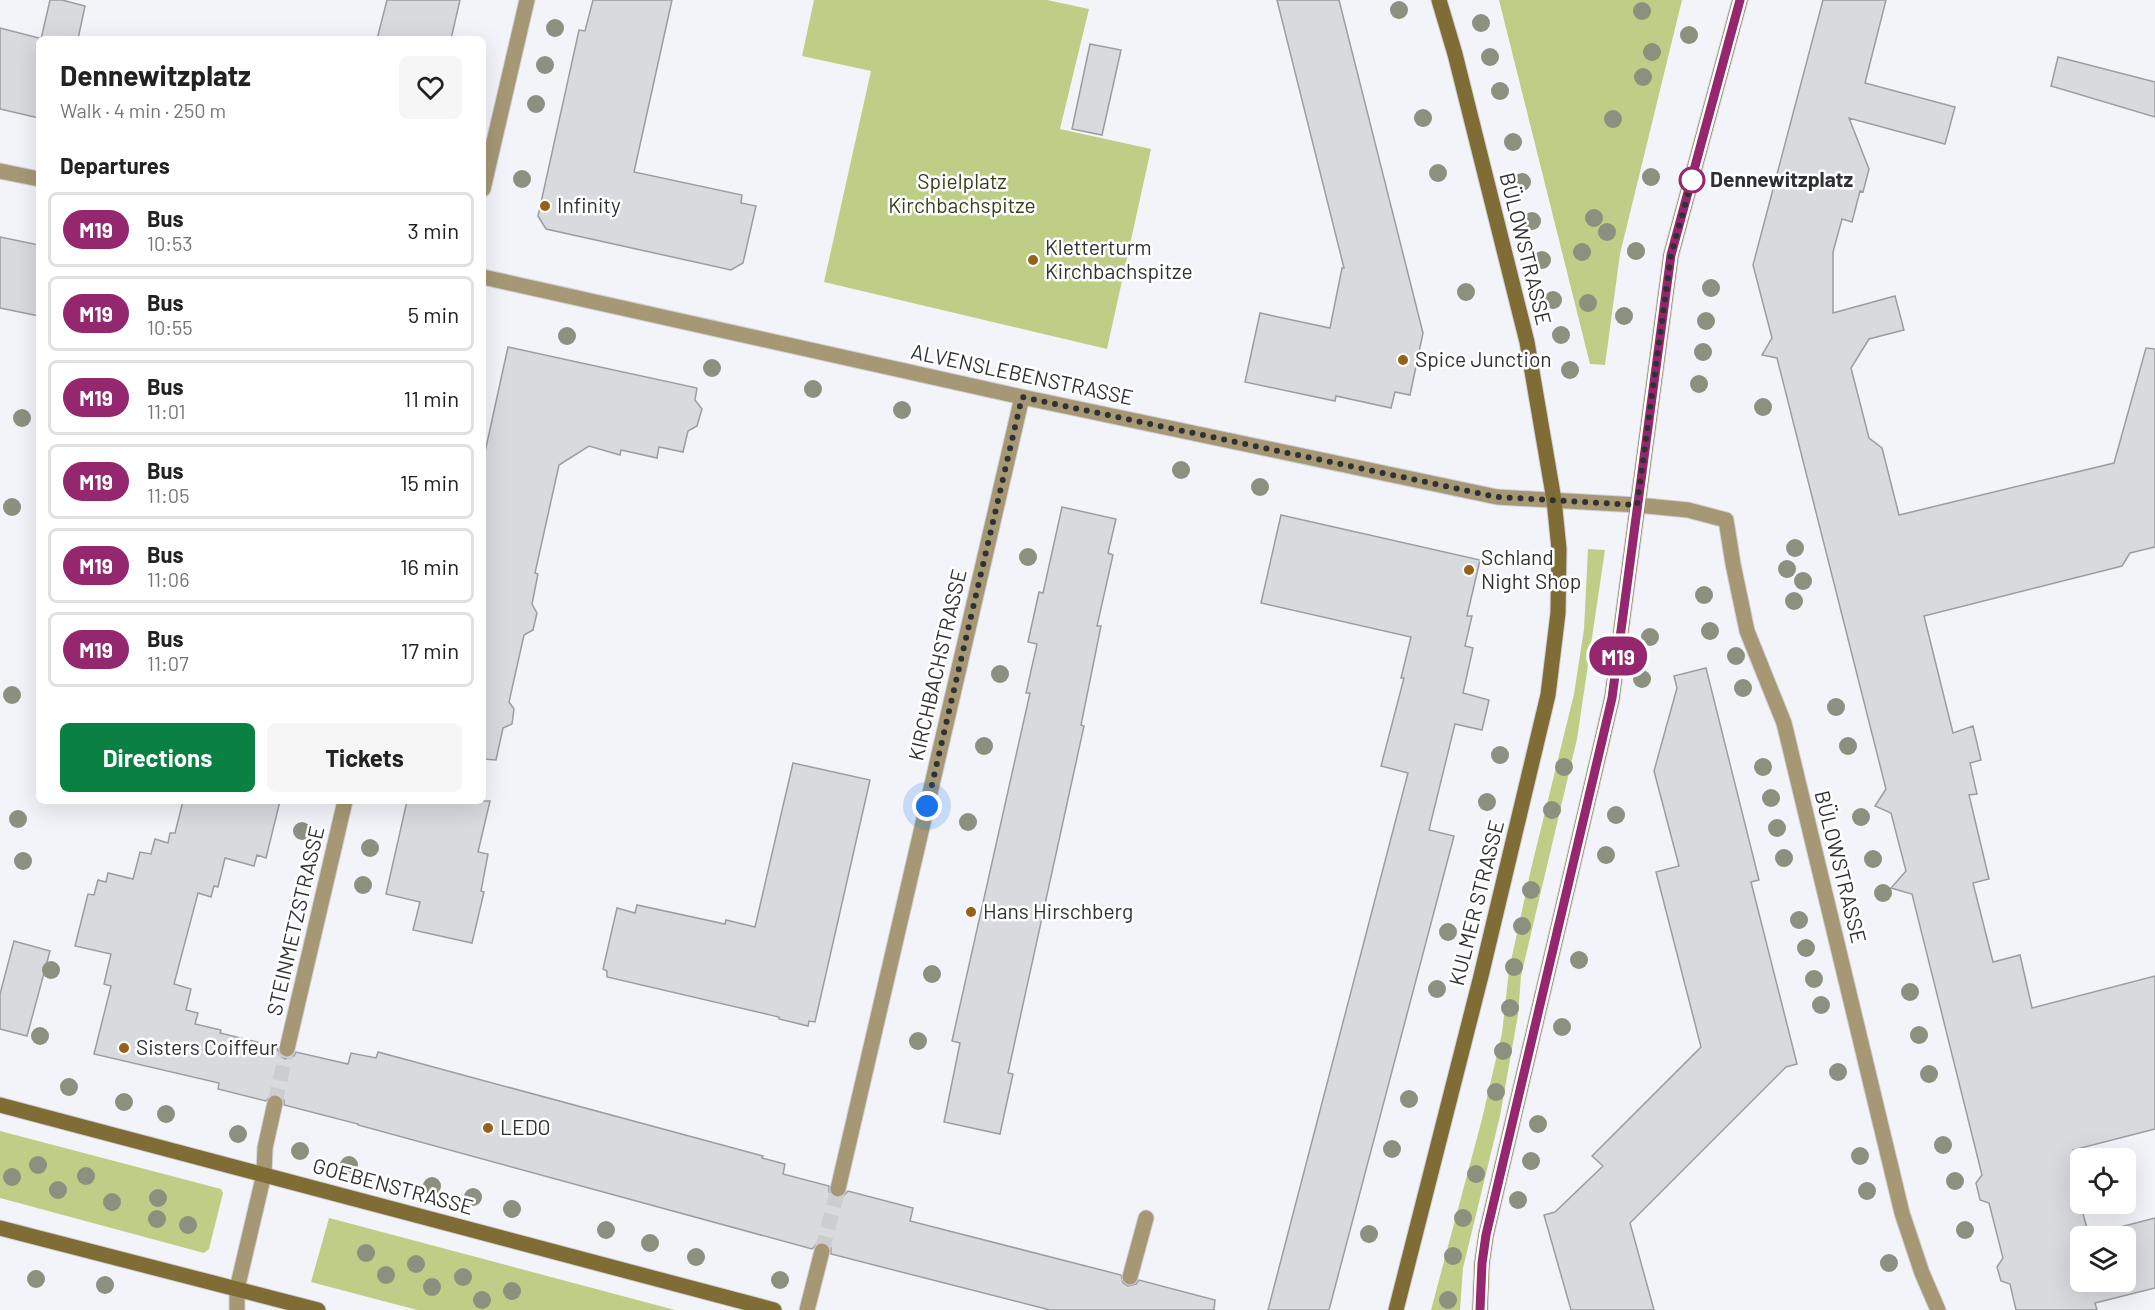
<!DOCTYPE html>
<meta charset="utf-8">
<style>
:root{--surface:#fff;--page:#f6f6f6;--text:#222;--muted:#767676;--line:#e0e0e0;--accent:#0b8043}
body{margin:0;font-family:Barlow,sans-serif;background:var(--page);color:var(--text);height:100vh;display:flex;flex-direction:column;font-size:22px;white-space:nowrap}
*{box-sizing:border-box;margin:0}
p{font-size:20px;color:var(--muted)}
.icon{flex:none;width:33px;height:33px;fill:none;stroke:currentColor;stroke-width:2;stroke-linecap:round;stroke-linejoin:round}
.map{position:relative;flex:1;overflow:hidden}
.panel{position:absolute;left:36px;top:36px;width:450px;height:768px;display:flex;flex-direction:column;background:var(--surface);border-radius:9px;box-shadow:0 6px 24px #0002}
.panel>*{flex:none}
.badge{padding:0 12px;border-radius:20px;font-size:21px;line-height:39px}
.controls{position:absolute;left:2070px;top:1148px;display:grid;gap:12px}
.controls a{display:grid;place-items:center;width:66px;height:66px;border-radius:9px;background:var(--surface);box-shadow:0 6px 24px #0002;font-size:30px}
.you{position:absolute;width:30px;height:30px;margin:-15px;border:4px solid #fff;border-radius:50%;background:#1a73e8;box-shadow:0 0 0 9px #1a73e833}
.map>.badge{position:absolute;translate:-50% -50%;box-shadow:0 0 0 3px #fff}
h2{padding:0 24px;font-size:22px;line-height:54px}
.round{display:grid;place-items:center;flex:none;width:63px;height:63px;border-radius:9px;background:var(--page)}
.headline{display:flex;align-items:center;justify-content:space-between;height:102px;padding:0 24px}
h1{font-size:28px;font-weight:700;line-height:45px}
.primary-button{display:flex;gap:12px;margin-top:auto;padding:12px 24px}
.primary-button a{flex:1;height:69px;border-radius:9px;background:var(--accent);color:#fff;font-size:24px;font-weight:700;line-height:69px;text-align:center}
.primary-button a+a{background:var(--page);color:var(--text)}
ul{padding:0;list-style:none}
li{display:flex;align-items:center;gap:18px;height:75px;margin:0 12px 9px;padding:0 12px;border:3px solid var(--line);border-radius:9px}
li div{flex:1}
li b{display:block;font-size:22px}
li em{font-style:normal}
li .badge{min-width:66px;font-weight:700;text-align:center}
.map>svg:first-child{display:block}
.green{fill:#bfce87}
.building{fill:#d9dade;stroke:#9c9da1;stroke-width:1.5;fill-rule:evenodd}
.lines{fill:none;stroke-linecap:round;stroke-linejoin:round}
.street-tunnel{stroke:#cccdd1;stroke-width:15;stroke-dasharray:15 8;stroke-linecap:butt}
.lane-casing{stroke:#d0d1d5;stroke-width:17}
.street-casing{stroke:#d0d1d5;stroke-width:17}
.secondary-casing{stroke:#d0d1d5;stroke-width:17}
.lane{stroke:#a69875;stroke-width:15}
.street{stroke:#a69875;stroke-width:15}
.secondary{stroke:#806c35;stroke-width:15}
.tree{fill:#8c907e}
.line-casing{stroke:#fff;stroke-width:14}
.line{stroke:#95276e;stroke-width:9}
.walk{stroke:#303132;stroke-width:6;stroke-dasharray:0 10.8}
.stop-dot{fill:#fff;stroke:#95276e;stroke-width:3}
.poi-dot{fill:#966118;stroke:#fff;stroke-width:2}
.labels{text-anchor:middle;stroke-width:5;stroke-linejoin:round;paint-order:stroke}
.stop-label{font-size:21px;font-weight:bold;fill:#303132;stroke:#fff;text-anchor:start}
.park-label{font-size:21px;fill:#373e19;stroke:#fff}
.poi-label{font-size:21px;fill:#303132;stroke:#fff;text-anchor:start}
.street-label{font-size:21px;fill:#303132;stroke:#fff}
</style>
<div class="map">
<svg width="2155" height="1310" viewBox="0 0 2155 1310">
<rect width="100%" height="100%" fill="#f3f4f9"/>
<!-- green -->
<path class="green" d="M814,0h233l42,9 -29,120 91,20 -44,200 -283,-67 47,-211 -69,-15z
M1499,0h183l-62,254 -15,111 -15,-1z
M1588,549l17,1 -28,189 -56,237 -3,39 -18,101 -37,152 -3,42h-29l51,-191 20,-86 7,-63 22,-101 43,-175 10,-65z
M0,1131l221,58 2,4 -14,56 -5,4 -204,-55z
M329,1218l4,1 342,91h-258l-106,-28z"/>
<!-- building -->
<path class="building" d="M50,0h12l23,6 -7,33h-37z
M387,0h73l-9,39h-74z
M593,0h79l-38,172 108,23 -1,8 15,3 -13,57 -12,7 -185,-41 -8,-13 41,-186 6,1z
M1277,0h62l84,333 -13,62 -15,-3 -4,16 -55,-12 -1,5 -90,-19 15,-69 70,15 12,-60h2z
M1823,0h63l-21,83 90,24 -10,37 -96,-26 20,51 -6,23 -3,-1 -8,31 -10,-3 -9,33v61l62,-17 9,34 -35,9 -18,29 18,70 13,10 17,67 215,-52 32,-115 9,1v198l-25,6 -8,13 -198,50 29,117 20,-7 8,34 -11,3 7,31 -8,1 20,84 -16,4 20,79 27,-7 12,53 123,-32v153l-82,21 7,31v22l9,32 66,-17v70l-60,15 2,7h-81l-6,-26 -9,-3 -4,-14 6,-9 -14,-55 -9,-3 -4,-17 6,-8 -70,-281 -21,-6 15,-17 -15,-58 -16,-7 11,-17 -109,-431 -15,-3 10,-17 -19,-73zM2080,1236h46v45h-46z
M0,28l39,10v80l-39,-9z
M1090,44l31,6 -19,85 -30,-6z
M2058,57l97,25v35l-104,-31z
M0,237l39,8v71l-39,-8z
M508,347l189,41 -2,12 7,9 -5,17 -9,5 -5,21 -24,-5 -2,11 -36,-8 -1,5 -31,-9 -30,19 -24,108 3,1 -6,30 5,9 -4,17 -9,5 -15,67 5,7 -2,15 -9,4 -7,32 -13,-1v-298z
M1062,507l54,12 -8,34 5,2 -16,71h4l-20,99 3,1 -76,347 5,1 -13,60 -56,-12 16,-79 -8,-2 78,-348h-4l11,-49 -9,-2 11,-50 4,1z
M1281,515l199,45 -13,56h5l-7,30 8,2 -10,45 26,7 -7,30 -27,-6 -26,106 25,6 -125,474h-61l140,-537 -27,-7 23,-88h-3l10,-41 -150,-34z
M1706,668l53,212 -8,2 46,182 -11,3 -156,156 24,87h-83l-27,-95 11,-3 48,-46 -11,-10 109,-109 -45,-175 23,-6 -25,-95 23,-83 -3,-12z
M793,763l77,17 -55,242 -6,-1 -1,5 -29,-7v-2l-172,-40v-6l-4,-2 14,-61 18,5 2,-8 88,19 1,-4 29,7z
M183,801h97l-14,57 -9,-3 -3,11 -29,-8 -7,29 -4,-1 -3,11 -13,-4 -24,91 17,5 -5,21 12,3 -3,11 26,6 -1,3 57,14 3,9 5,3 9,-3 2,-4 52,12 3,-11 25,5 2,-6 385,104 -1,2 23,6 -2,10 46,12v6l6,6h6l7,-7 65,17 -3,13 211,54 2,8 5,3 8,-2 3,-4 76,20 -1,10h-164l-219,-56v-6l-6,-6h-6l-7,7 -454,-124v-1l-74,-19v-5l-6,-6h-6l-6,7 -48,-12 1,-6 -125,-29 17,-68 -7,-2 7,-30 -36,-8 13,-52 6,1 4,-15 8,2 2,-9 25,6 7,-27 11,2 4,-15 13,4 2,-10h5z
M407,801h83l-12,51 10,2 -7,37 3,1 -12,51 -59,-13 7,-28 -34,-8z
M14,941l36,10 -23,85 -27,-7v-35z"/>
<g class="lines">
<!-- street-tunnel -->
<path class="street-tunnel" d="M275,1103l12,-54
M822,1251l16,-62"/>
<!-- lane casing -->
<g class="lane-casing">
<path id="lane" d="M1130,1277l16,-59"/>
</g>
<!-- street casing -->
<g class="street-casing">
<path id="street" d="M0,171l39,8
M483,189l44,-189
M483,277l539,120 475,100 140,8 51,5 38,10 7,44 14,67 37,92 118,490 20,60 16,37
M287,1049l58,-248
M838,1189l184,-792
M237,1310v-21l27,-115 1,-26 10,-45
M807,1310l15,-59"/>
</g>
<!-- secondary casing -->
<g class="secondary-casing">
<path id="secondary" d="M0,1105l774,205
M0,1228l318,82
M1396,1310l85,-334 67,-281 10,-82 1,-64 -5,-49 -27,-158 -72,-288 -16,-54
M1480,1310l2,-47 4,-28 126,-537 59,-443 69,-255"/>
</g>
<!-- lane -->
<use href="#lane" class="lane"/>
<!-- street -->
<use href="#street" class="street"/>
<!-- secondary -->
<use href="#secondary" class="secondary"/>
</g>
<!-- trees -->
<g class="tree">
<circle cx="1399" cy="10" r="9"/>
<circle cx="1642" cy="11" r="9"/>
<circle cx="1481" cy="23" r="9"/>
<circle cx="555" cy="28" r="9"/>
<circle cx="1689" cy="35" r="9"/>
<circle cx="1652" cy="52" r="9"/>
<circle cx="1490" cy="57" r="9"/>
<circle cx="545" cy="65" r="9"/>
<circle cx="1643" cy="77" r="9"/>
<circle cx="1500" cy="91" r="9"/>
<circle cx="536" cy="104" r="9"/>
<circle cx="1423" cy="118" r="9"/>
<circle cx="1613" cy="119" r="9"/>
<circle cx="1513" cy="142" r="9"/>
<circle cx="1438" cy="173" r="9"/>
<circle cx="1651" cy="177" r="9"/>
<circle cx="522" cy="179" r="9"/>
<circle cx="1522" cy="182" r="9"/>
<circle cx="1594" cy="218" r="9"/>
<circle cx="1532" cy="221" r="9"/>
<circle cx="1607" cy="232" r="9"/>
<circle cx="1636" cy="251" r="9"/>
<circle cx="1582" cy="252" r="9"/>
<circle cx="1542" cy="260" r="9"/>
<circle cx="1711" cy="288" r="9"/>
<circle cx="1466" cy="292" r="9"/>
<circle cx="1553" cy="300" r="9"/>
<circle cx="1588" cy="303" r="9"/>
<circle cx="1624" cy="316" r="9"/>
<circle cx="1706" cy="321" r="9"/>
<circle cx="1561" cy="335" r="9"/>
<circle cx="567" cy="336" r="9"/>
<circle cx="1703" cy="352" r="9"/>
<circle cx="712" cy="368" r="9"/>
<circle cx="1570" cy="370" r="9"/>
<circle cx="1699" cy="384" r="9"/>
<circle cx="813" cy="389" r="9"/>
<circle cx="1763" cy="407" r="9"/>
<circle cx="902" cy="410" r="9"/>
<circle cx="22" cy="418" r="9"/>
<circle cx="1181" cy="470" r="9"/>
<circle cx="1260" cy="487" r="9"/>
<circle cx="12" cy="507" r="9"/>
<circle cx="1795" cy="548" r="9"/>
<circle cx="1028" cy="557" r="9"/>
<circle cx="1787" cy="569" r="9"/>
<circle cx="1803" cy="581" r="9"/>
<circle cx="1704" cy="595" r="9"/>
<circle cx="1794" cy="601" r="9"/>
<circle cx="1710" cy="631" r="9"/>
<circle cx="1650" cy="637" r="9"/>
<circle cx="1736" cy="656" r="9"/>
<circle cx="1000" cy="674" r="9"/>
<circle cx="1642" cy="679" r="9"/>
<circle cx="1743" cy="688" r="9"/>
<circle cx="12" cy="695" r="9"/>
<circle cx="1836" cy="707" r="9"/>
<circle cx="984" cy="746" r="9"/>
<circle cx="1848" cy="746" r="9"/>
<circle cx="1500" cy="755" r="9"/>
<circle cx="1564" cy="767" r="9"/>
<circle cx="1763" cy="767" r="9"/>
<circle cx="1771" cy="798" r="9"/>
<circle cx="1487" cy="802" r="9"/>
<circle cx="1552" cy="810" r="9"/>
<circle cx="1616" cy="815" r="9"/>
<circle cx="1861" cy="817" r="9"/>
<circle cx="18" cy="819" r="9"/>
<circle cx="968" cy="822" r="9"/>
<circle cx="1777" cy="828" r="9"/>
<circle cx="302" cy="831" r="9"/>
<circle cx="370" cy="848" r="9"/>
<circle cx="1606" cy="855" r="9"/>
<circle cx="1784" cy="858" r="9"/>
<circle cx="1873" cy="859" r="9"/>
<circle cx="23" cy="861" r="9"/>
<circle cx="363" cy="885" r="9"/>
<circle cx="1531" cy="890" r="9"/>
<circle cx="1883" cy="893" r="9"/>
<circle cx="1799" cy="920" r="9"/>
<circle cx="1522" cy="926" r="9"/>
<circle cx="1448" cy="932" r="9"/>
<circle cx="1806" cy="948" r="9"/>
<circle cx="1579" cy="960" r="9"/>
<circle cx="1514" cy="967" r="9"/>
<circle cx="51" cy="970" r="9"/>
<circle cx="932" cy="974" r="9"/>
<circle cx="1814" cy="979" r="9"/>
<circle cx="1437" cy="989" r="9"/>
<circle cx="1910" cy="992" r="9"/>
<circle cx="1821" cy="1005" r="9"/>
<circle cx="1510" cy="1008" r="9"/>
<circle cx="1562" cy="1027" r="9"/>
<circle cx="1919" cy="1035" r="9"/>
<circle cx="40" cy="1036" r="9"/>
<circle cx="918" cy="1041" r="9"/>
<circle cx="1503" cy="1051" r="9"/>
<circle cx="1838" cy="1072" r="9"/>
<circle cx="1929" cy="1074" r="9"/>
<circle cx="69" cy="1087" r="9"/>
<circle cx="1496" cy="1092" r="9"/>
<circle cx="1409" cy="1099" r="9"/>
<circle cx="124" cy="1102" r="9"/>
<circle cx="166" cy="1114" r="9"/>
<circle cx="1538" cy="1124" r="9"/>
<circle cx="238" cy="1134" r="9"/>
<circle cx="1943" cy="1145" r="9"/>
<circle cx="1392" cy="1149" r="9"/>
<circle cx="300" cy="1151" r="9"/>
<circle cx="1860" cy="1156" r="9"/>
<circle cx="1531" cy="1161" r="9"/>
<circle cx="38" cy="1165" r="9"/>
<circle cx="349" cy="1165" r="9"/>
<circle cx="1476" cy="1174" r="9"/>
<circle cx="86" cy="1176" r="9"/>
<circle cx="12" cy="1177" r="9"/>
<circle cx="1955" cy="1181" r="9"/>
<circle cx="432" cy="1186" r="9"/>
<circle cx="58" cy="1190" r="9"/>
<circle cx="1867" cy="1191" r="9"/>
<circle cx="473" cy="1197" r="9"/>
<circle cx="158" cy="1198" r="9"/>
<circle cx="1518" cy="1200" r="9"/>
<circle cx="112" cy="1202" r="9"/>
<circle cx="512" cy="1209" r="9"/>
<circle cx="1463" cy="1218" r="9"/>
<circle cx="157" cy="1219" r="9"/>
<circle cx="188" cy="1225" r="9"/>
<circle cx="606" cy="1230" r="9"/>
<circle cx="1965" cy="1230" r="9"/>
<circle cx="1369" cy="1234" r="9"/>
<circle cx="650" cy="1243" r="9"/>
<circle cx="366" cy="1253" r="9"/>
<circle cx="1453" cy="1256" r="9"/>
<circle cx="696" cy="1257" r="9"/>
<circle cx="1889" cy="1263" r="9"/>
<circle cx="416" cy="1264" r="9"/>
<circle cx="386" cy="1275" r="9"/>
<circle cx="463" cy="1277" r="9"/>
<circle cx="36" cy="1279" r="9"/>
<circle cx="780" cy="1280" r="9"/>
<circle cx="105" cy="1285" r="9"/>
<circle cx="432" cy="1287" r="9"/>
<circle cx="512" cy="1291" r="9"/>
<circle cx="482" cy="1300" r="9"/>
<circle cx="1448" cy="1300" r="9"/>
</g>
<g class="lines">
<!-- line casing -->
<g class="line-casing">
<path id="line" d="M1480,1310l2,-47 4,-28 126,-537 59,-443 69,-255"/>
</g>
<!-- line -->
<use href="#line" class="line"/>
<!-- walk -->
<path class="walk" d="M927,806l95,-409 475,100 140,8 34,-250 21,-75"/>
</g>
<!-- markers -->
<circle class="stop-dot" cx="1692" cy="180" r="12"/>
<g class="poi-dot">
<circle cx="545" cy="206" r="6"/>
<circle cx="1033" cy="260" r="6"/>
<circle cx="1403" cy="360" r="6"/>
<circle cx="1469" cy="570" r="6"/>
<circle cx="971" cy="912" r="6"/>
<circle cx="124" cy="1048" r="6"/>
<circle cx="488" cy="1128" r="6"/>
</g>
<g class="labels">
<!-- stop labels -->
<g class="stop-label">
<text x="1710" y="187">Dennewitzplatz</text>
</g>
<!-- park labels -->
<g class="park-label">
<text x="962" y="189">Spielplatz<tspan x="962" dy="24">Kirchbachspitze</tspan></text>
</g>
<!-- poi labels -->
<g class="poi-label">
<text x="557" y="213">Infinity</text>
<text x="1045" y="255">Kletterturm<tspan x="1045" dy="24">Kirchbachspitze</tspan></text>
<text x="1415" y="367">Spice Junction</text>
<text x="1481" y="565">Schland<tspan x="1481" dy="24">Night Shop</tspan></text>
<text x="983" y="919">Hans Hirschberg</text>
<text x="136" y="1055">Sisters Coiffeur</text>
<text x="500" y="1135">LEDO</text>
</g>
<!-- street labels -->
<g class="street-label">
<text transform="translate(1525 249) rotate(76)" y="7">BÜLOWSTRASSE</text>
<text transform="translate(1022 375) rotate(12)" y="7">ALVENSLEBENSTRASSE</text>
<text transform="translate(938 665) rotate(-77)" y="7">KIRCHBACHSTRASSE</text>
<text transform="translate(1840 867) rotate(76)" y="7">BÜLOWSTRASSE</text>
<text transform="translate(1477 903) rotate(-76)" y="7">KULMER STRASSE</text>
<text transform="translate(296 921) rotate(-77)" y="7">STEINMETZSTRASSE</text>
<text transform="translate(393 1187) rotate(15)" y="7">GOEBENSTRASSE</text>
</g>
</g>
</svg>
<div class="controls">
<a><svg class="icon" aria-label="locate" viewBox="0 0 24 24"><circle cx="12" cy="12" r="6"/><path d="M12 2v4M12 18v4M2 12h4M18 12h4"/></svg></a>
<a><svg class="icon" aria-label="layers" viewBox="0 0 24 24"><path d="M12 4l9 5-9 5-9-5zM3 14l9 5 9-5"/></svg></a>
</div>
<div class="you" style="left:927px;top:806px"></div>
<b class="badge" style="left:1618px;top:656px;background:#95276e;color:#fff">M19</b>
<section class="panel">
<div class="headline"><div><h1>Dennewitzplatz</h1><p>Walk · 4 min · 250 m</p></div><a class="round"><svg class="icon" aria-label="heart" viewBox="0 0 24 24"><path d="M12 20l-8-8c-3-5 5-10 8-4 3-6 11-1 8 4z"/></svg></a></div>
<h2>Departures</h2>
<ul>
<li><span class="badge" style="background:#95276e;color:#fff">M19</span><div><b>Bus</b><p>10:53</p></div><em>3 min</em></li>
<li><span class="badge" style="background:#95276e;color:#fff">M19</span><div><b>Bus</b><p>10:55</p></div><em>5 min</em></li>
<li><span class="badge" style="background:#95276e;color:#fff">M19</span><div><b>Bus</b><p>11:01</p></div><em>11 min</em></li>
<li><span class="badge" style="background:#95276e;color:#fff">M19</span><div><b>Bus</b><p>11:05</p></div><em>15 min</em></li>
<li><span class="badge" style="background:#95276e;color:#fff">M19</span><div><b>Bus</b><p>11:06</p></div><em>16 min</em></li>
<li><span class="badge" style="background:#95276e;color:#fff">M19</span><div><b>Bus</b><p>11:07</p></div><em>17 min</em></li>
</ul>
<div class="primary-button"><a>Directions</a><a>Tickets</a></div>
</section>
</div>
